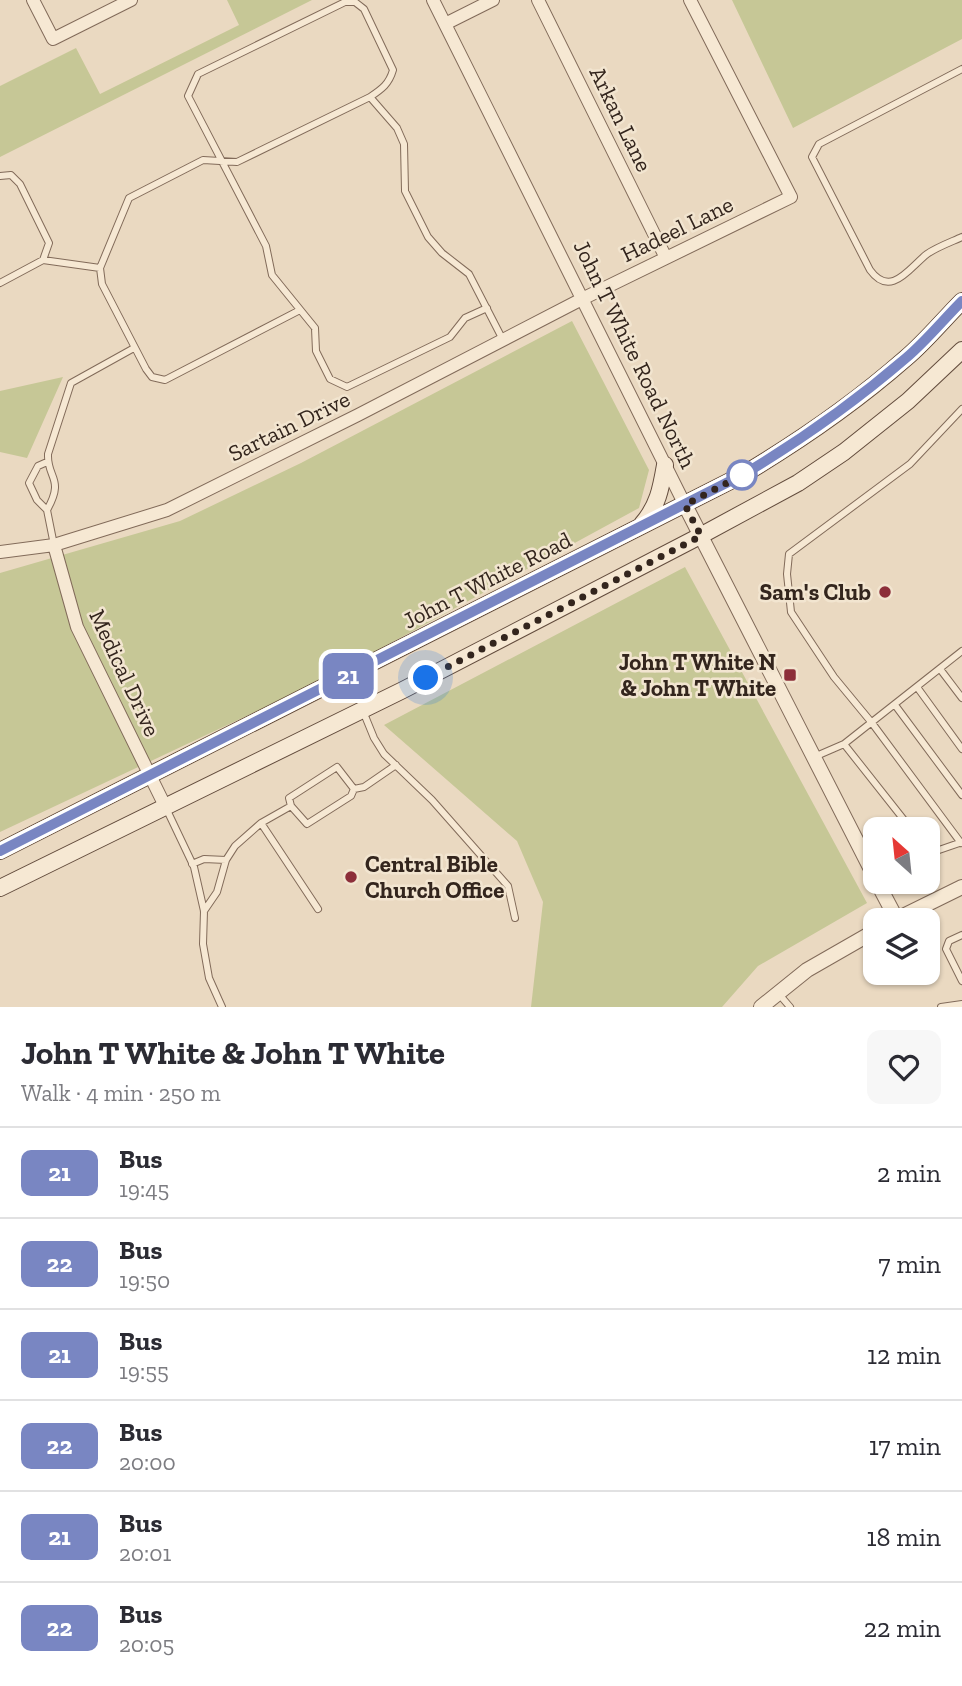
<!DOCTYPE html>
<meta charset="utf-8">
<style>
:root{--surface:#fff;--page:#f7f7f7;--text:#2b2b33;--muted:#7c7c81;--line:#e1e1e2}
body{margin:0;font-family:"Zilla Slab",serif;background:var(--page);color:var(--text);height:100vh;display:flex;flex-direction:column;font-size:26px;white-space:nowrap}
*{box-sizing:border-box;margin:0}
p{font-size:23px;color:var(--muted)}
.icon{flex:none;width:38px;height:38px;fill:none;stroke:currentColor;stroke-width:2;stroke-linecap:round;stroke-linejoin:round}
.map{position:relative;height:1007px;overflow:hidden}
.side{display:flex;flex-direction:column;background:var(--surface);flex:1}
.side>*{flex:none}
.badge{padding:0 14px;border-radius:10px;font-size:24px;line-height:46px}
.needle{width:46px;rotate:333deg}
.buttons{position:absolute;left:863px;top:817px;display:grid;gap:14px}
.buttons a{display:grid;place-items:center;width:77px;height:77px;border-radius:14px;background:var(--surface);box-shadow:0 2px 5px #0004;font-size:35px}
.you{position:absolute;width:35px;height:35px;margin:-18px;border:5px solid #fff;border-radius:50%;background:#1a73e8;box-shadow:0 0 0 10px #1a73e833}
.map>.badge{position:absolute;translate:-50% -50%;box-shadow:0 0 0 4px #fff}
.round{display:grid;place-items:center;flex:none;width:74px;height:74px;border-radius:14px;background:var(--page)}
.headline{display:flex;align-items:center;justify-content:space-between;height:119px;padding:0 21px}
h1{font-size:33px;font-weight:700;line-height:52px}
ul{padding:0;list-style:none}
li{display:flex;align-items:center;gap:21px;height:91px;padding:0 21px;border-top:2px solid var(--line)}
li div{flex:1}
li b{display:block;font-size:26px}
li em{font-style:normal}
li .badge{min-width:77px;font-weight:700;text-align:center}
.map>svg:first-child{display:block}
.green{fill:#c6c796}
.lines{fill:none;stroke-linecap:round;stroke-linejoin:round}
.service-casing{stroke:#826b5a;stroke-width:8}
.minor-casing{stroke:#826b5a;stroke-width:14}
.tertiary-casing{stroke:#826b5a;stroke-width:16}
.secondary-casing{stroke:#634c3d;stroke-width:18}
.service{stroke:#f6e8d3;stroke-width:6}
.minor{stroke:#f6e8d3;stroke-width:12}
.tertiary{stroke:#f6e8d3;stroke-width:14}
.secondary{stroke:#f6e8d3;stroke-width:16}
.line-casing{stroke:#fff;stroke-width:16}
.line{stroke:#7986c2;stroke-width:10}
.walk{stroke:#33251d;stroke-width:7;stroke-dasharray:0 12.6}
.stop-dot{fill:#fff;stroke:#7986c2;stroke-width:3.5}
.poi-dot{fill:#8c2e39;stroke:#f2e5d0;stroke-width:2.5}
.labels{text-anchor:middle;stroke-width:5;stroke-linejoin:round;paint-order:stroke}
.street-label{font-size:23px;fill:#33251d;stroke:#f2e5d0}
.poi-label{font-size:23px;font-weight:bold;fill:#33251d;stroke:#f2e5d0;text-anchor:end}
</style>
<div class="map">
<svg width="962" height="1007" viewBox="0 0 962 1007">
<rect width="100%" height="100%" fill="#ead9c1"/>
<!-- green -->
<path class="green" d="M227,0h85l-312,157v-71l76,-38 24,46 139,-69z
M732,0h230v39l-169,89z
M572,321l77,149 -10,38 -320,174 -319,150v-259l180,-52 121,-58z
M63,377l-36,81 -27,-6v-61z
M685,567l182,336 -109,63 -36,41h-191l12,-105 -26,-61 -133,-116z"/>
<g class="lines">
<!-- service casing -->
<g class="service-casing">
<path id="service" d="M962,69l-143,75 -7,13 58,113c21,29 40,-3 57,-16 10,-7 24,-12 35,-17
M0,176l11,-1 9,9 29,59 -6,17
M0,283l43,-23 57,8
M487,308l-22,10 -15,19 -103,50 -17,-8 -14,-28 -1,-23 -43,-53 -6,-29 -78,-150 10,-22 147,-72h10l9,7 29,61c-4,14 -11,19 -23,27l27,31 7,16 1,47 23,46 14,16 27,21 34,66
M300,310l-135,70 -13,-3 -6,-8 -44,-85 -2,-16 29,-70 74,-38 34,2 133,-65
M47,510l-10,-10 -8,-17 9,-17 9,-4
M54,545l-7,-35c18,-32 0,-31 1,-56l23,-71 63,-35
M940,669l22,29
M917,687l45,62
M895,705l67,90
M363,711l11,27 10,16 48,46 76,86 7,32
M844,744l68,86
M814,757l30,-13 118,-93
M354,789l10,-2 32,-22
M165,806l29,61 10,44 -1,33 6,34 13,29
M261,823l57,86
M961,843l-89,-120 -38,-46 -43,-65 -4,-38 2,-20 121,-90 52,-55
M928,846l11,4 23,-8
M192,864l12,-5 22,1
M204,911l13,-19 9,-32 9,-14 26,-23 30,-17 -2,-8 48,-31 17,22 -3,7 -44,28 -16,-18
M962,935l-13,6 -3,8 16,32
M778,993l12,14
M941,1007l21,-3"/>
</g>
<!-- minor casing -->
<g class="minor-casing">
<path id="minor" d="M33,0l20,39 78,-39
M433,0l252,505
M538,0l128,258
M445,24l48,-24
M54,545l23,82 88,179
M0,552l54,-7 113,-35 191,-95 224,-116 209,-102 -101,-197"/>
</g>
<!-- tertiary casing -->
<g class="tertiary-casing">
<path id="tertiary" d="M685,505l190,372
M877,882l20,38
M895,920l67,-33
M761,1007l46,-37 68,-39"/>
</g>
<!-- secondary casing -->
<g class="secondary-casing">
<path id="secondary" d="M642,524c16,-18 19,-36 23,-59
M0,851l744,-377c57,-34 112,-72 162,-116 20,-17 37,-38 56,-57
M0,888l403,-198 297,-154 98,-53 46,-31 64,-51 54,-51"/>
</g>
<!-- service -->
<use href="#service" class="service"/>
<!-- minor -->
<use href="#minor" class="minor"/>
<!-- tertiary -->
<use href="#tertiary" class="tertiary"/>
<!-- secondary -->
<use href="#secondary" class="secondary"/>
</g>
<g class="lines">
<!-- line casing -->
<g class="line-casing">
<path id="line" d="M0,851l744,-377c57,-34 112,-73 162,-116 20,-17 37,-38 56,-57"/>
</g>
<!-- line -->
<use href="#line" class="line"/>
<!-- walk -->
<path class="walk" d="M426,678l275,-142 -16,-31 59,-31 -2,1"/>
</g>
<!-- markers -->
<circle class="stop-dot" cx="742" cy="475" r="14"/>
<g class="poi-dot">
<circle cx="885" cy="592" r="7"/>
<rect x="783" y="668" width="14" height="14" rx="3.5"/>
<circle cx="351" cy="877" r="7"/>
</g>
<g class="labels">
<!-- street labels -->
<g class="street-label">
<text transform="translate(621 119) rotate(64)" y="8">Arkan Lane</text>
<text transform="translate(677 229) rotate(-26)" y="8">Hadeel Lane</text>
<text transform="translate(635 354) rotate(64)" y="8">John T White Road North</text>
<text transform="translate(289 426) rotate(-26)" y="8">Sartain Drive</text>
<text transform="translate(487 580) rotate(-27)" y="8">John T White Road</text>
<text transform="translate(125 673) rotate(65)" y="8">Medical Drive</text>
</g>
<!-- poi labels -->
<g class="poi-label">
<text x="871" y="600">Sam's Club</text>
<text x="776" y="670">John T White N<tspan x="776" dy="26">&amp; John T White</tspan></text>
<text x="365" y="872" text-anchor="start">Central Bible<tspan x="365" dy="26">Church Office</tspan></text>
</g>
</g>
</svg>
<div class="buttons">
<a><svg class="needle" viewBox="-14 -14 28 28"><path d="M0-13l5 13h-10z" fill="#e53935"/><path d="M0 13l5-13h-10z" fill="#7c7c81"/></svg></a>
<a><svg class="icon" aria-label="layers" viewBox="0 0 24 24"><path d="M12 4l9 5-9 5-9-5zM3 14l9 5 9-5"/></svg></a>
</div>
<div class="you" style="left:426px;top:678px"></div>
<b class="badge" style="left:348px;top:676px;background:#7986c2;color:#fff">21</b>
</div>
<section class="side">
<div class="headline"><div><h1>John T White &amp; John T White</h1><p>Walk · 4 min · 250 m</p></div><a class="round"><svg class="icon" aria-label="heart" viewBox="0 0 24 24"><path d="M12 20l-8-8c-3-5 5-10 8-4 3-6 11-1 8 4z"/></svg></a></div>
<ul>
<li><span class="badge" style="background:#7986c2;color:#fff">21</span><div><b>Bus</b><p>19:45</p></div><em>2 min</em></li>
<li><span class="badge" style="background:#7986c2;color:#fff">22</span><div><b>Bus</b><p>19:50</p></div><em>7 min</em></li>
<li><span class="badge" style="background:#7986c2;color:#fff">21</span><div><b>Bus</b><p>19:55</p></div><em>12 min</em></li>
<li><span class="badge" style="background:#7986c2;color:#fff">22</span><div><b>Bus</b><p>20:00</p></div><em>17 min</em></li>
<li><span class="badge" style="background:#7986c2;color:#fff">21</span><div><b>Bus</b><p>20:01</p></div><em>18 min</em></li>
<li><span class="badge" style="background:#7986c2;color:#fff">22</span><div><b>Bus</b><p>20:05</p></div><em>22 min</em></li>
</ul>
</section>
